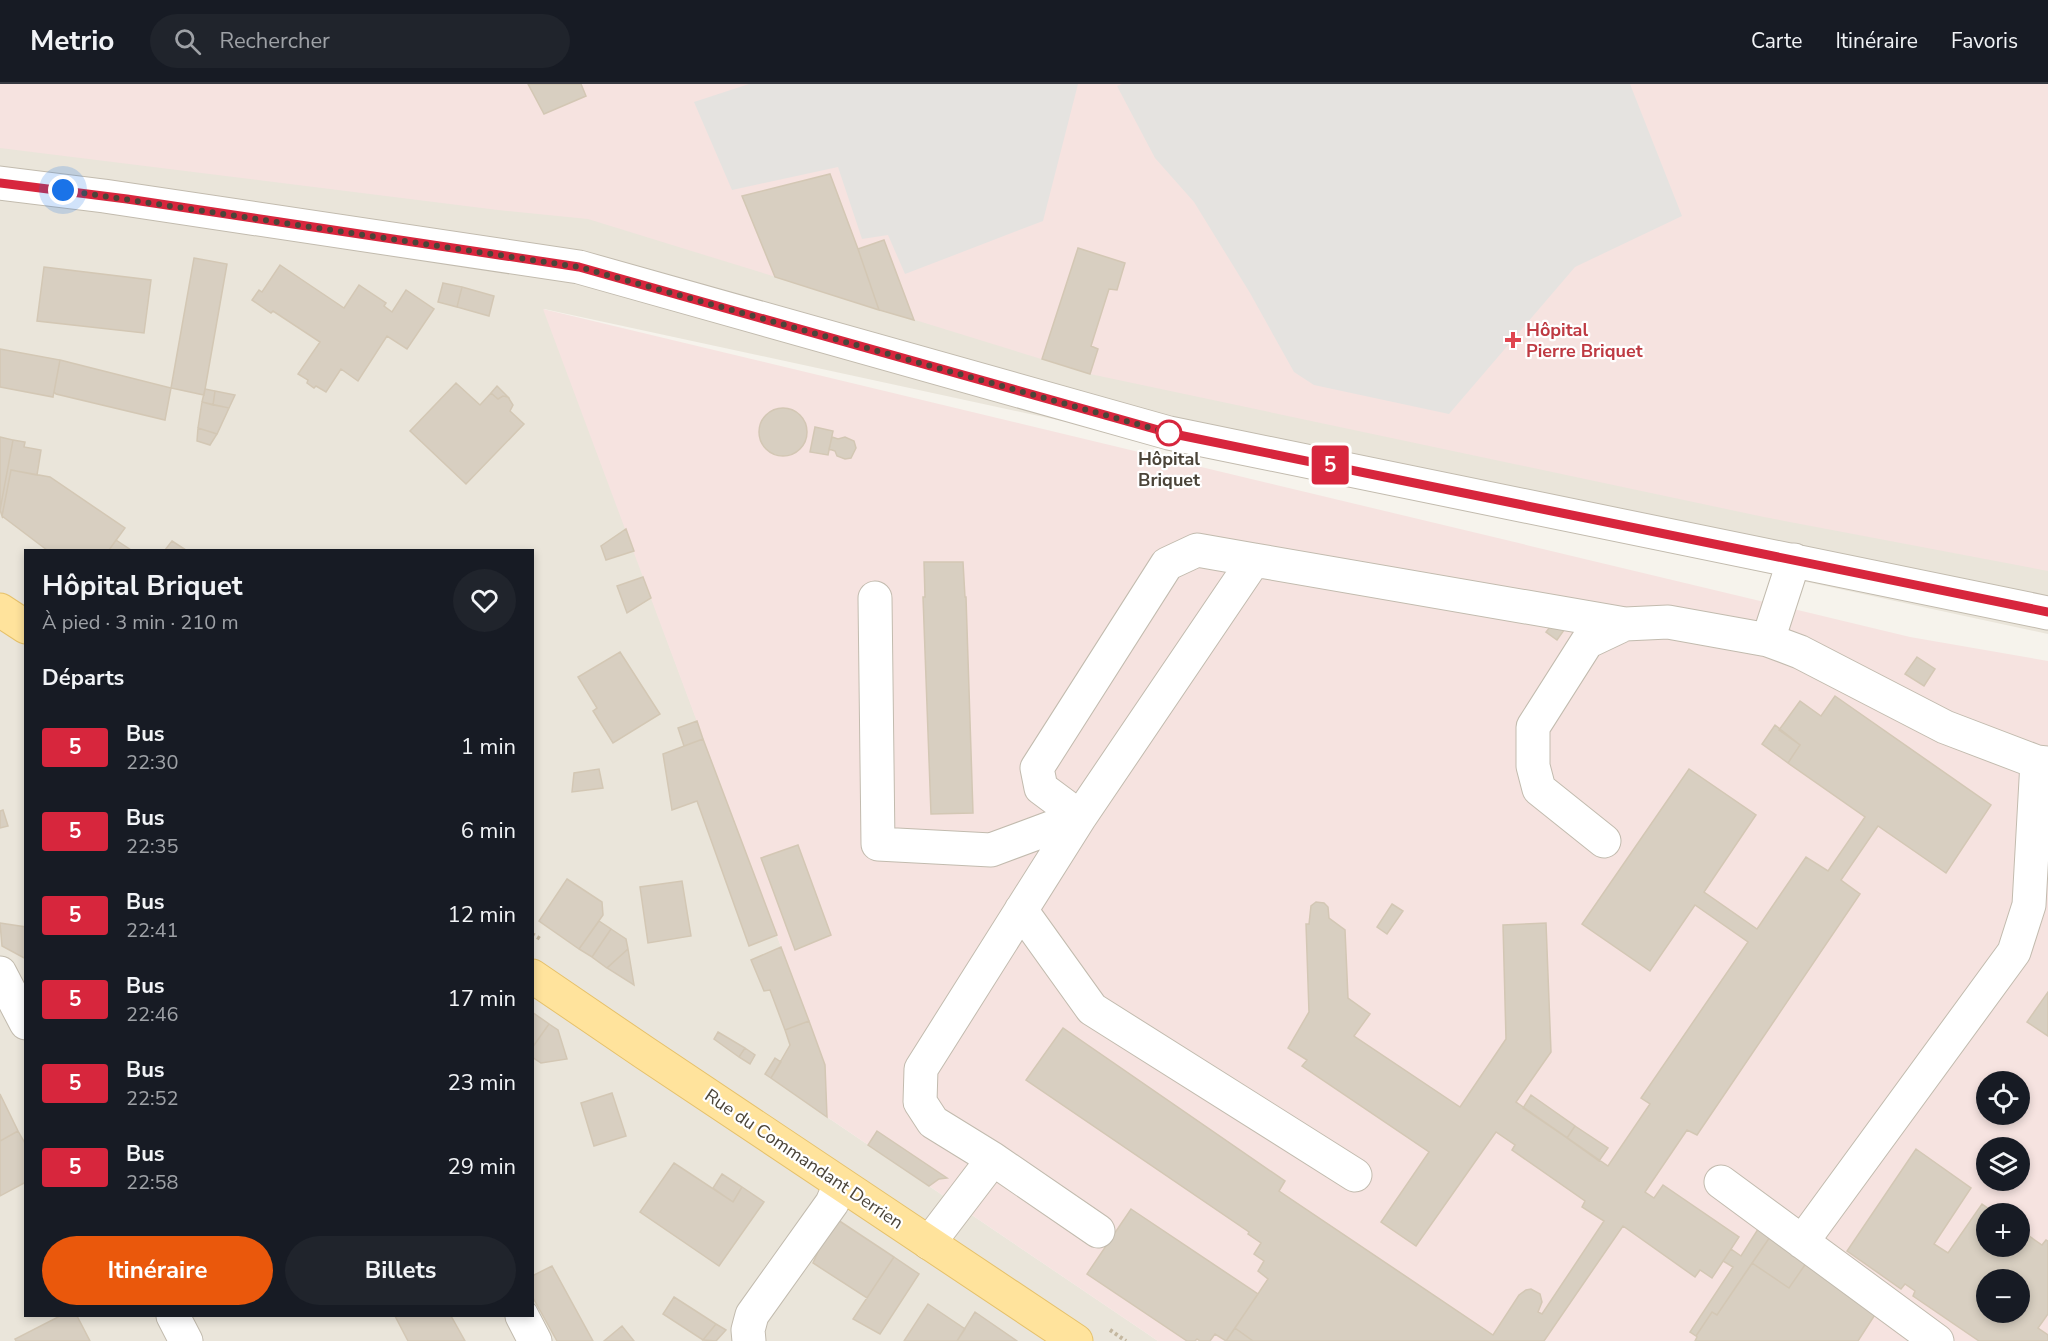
<!DOCTYPE html>
<html lang="fr">
<meta charset="utf-8">
<style>
:root{--surface:#171b24;--page:#20242c;--text:#f1f3f6;--muted:#9ea1a6;--line:#363941;--accent:#ea580c}
body{margin:0;font-family:"Nunito Sans",sans-serif;background:var(--page);color:var(--text);height:100vh;display:flex;flex-direction:column;font-size:22px;white-space:nowrap}
*{box-sizing:border-box;margin:0}
p{font-size:20px;color:var(--muted)}
.icon{flex:none;width:33px;height:33px;fill:none;stroke:currentColor;stroke-width:2;stroke-linecap:round;stroke-linejoin:round}
.map{position:relative;flex:1;overflow:hidden}
.drawer{position:absolute;left:24px;top:465px;width:510px;height:768px;display:flex;flex-direction:column;background:var(--surface);border-radius:0px;box-shadow:0 3px 9px #0003}
.drawer>*{flex:none}
.badge{padding:0 12px;border-radius:4px;font-size:21px;line-height:39px}
.controls{position:absolute;left:1976px;top:987px;display:grid;gap:12px}
.controls a{display:grid;place-items:center;width:54px;height:54px;border-radius:50%;background:var(--surface);box-shadow:0 3px 9px #0003;font-size:30px}
.you{position:absolute;width:30px;height:30px;margin:-15px;border:4px solid #fff;border-radius:50%;background:#1a73e8;box-shadow:0 0 0 9px #1a73e833}
.map>.badge{position:absolute;translate:-50% -50%;box-shadow:0 0 0 3px #fff}
h2{padding:0 18px;font-size:22px;line-height:54px}
.round{display:grid;place-items:center;flex:none;width:63px;height:63px;border-radius:32px;background:var(--page)}
.headline{display:flex;align-items:center;justify-content:space-between;height:102px;padding:0 18px}
h1{font-size:28px;font-weight:700;line-height:45px}
.primary-button{display:flex;gap:12px;margin-top:auto;padding:12px 18px}
.primary-button a{flex:1;height:69px;border-radius:36px;background:var(--accent);color:#fff;font-size:24px;font-weight:700;line-height:69px;text-align:center}
.primary-button a+a{background:var(--page);color:var(--text)}
ul{padding:0;list-style:none}
li{display:flex;align-items:center;gap:18px;height:84px;padding:0 18px}
li div{flex:1}
li b{display:block;font-size:22px}
li em{font-style:normal}
li .badge{min-width:66px;font-weight:700;text-align:center}
header{display:flex;align-items:center;gap:36px;box-sizing:border-box;height:84px;padding:0 30px;background:var(--surface);border-bottom:2px solid var(--line)}
header strong{font-size:28px}
nav{display:flex;gap:33px;margin-inline-start:auto;font-size:21px}
.search{width:420px;height:54px;background:var(--page);display:flex;align-items:center;gap:15px;box-sizing:border-box;padding:0 21px;border-radius:33px;color:var(--muted);font-size:22px}
.map>svg:first-child{display:block}
.residential{fill:#eae5da;fill-rule:evenodd}
.medical{fill:#f6e3e0;fill-rule:evenodd}
.parking{fill:#e5e3e0}
.building{fill:#d8cfc1;stroke:#d3c7b4;stroke-width:1.5;fill-rule:evenodd}
.lines{fill:none;stroke-linecap:round;stroke-linejoin:round}
.minor-casing{stroke:#c2bbae;stroke-width:35}
.major-casing{stroke:#e6c16a;stroke-width:35}
.path{stroke:#c4b79f;stroke-width:4;stroke-dasharray:3 3;stroke-linecap:butt}
.minor{stroke:#fff;stroke-width:33}
.major{stroke:#ffe39c;stroke-width:33}
.line-casing{stroke:#fff;stroke-width:14}
.line{stroke:#d7263d;stroke-width:9}
.walk{stroke:#4b4439;stroke-width:6;stroke-dasharray:0 10.8}
.health-dot{fill:#e0444e;stroke:#fff;stroke-width:2}
.stop-dot{fill:#fff;stroke:#d7263d;stroke-width:3}
.labels{text-anchor:middle;stroke-width:4.5;stroke-linejoin:round;paint-order:stroke}
.health-label{font-size:18px;font-weight:bold;fill:#be3a42;stroke:#fff;text-anchor:start}
.stop-label{font-size:18px;font-weight:bold;fill:#4b4439;stroke:#fff}
.street-label{font-size:18px;fill:#4b4439;stroke:#fff}
</style>
<header>
<strong>Metrio</strong>
<div class="search"><svg class="icon" aria-label="search" viewBox="0 0 24 24"><circle cx="10" cy="10" r="6"/><path d="M15 15l6 6"/></svg>Rechercher</div>
<nav><a>Carte</a><a>Itinéraire</a><a>Favoris</a></nav>
</header>
<div class="map">
<svg width="2048" height="1257" viewBox="0 0 2048 1257">
<rect width="100%" height="100%" fill="#f6f3ec"/>
<!-- residential -->
<path class="residential" d="M0,0h2048v550l-1504,-325 281,756 2,52 331,224h-1158zM26,466h506v766h-506z"/>
<!-- medical -->
<path class="medical" d="M0,0h2048v487l-284,-54 -674,-143 -502,-155 -90,-9 -498,-62z
M543,225l1367,328 138,24v680h-890l-331,-224 -2,-52zM1986,998h33v32h-33zM1986,1064h33v32h-33zM1986,1130h33v32h-33zM1986,1196h33v32h-33z"/>
<!-- parking -->
<path class="parking" d="M749,0h329l-35,137 -138,53 -17,-39 -26,4 -24,-72 -106,23 -38,-88z
M1122,0h508l52,132 -107,51 -126,147 -135,-29 -20,-13 -44,-79 -56,-91 -39,-44 -38,-72z"/>
<!-- building -->
<path class="building" d="M528,0h53l5,12 -42,18z
M830,90l28,75 21,61 -104,-33 -33,-81z
M884,156l30,80 -35,-10 -21,-61z
M1078,164l47,15 -8,27 -8,-1 -18,57 7,3 -8,25 -48,-15z
M194,174l33,6 -23,131 -33,-7z
M280,181l64,43 15,-23 27,18 -2,3 8,6 14,-22 28,19 -27,40 -20,-13 -29,45 -17,-12 -15,23 -10,-6 -2,2 -7,-5 1,-3 -10,-6 22,-32 -47,-31 -2,2 -19,-13 7,-10 3,2z
M44,183l107,13 -7,53 -107,-12z
M443,199l19,4 -5,20 -19,-5z
M462,203l32,9 -5,20 -32,-9z
M0,265l60,11 -7,37 -53,-10z
M60,276l111,28 -6,32 -109,-26 -2,-2z
M456,299l24,22 11,-12 7,6 5,-3 5,1 5,8 -3,6 14,13 -58,60 -56,-53z
M497,302l11,11 -5,-1 -5,3 -7,-6z
M205,305l10,2 -2,14 -11,-3z
M215,307l20,4 -6,13 -16,-3z
M202,318l27,6 -12,26 -19,-6z
M759 348a24 24 0 1 1 48 0a24 24 0 1 1-48 0Z
M815,343l18,4 -5,24 -18,-3z
M198,344l19,6 -7,11 -13,-4z
M0,353l13,3 -13,70z
M832,353l6,2 7,-2 9,4 2,7 -5,10 -6,1 -8,-3 -2,-5 -6,-2z
M13,356l12,2 -1,5 17,3 -4,25 -26,-5 -9,46 -2,-6z
M11,386l39,7 75,51 -16,22h-62l-45,-34z
M626,445l8,22 -28,9 -5,-14z
M116,456l15,10h-22z
M172,457l14,9h-21z
M924,478h39l2,35h1l7,216 -42,1 -8,-217h2z
M643,493l8,21 -24,15 -10,-27z
M1559,532l10,7 -12,17 -11,-8z
M620,568l40,62 -47,29 -20,-32 4,-3 -19,-31z
M1917,573l18,12 -11,17 -19,-12z
M1835,612l156,109 -45,68 -68,-47 -37,54 19,14 -163,241 -10,-5 -42,62 9,6 9,-13 76,52 -27,41 -12,-8 -5,7 -72,-51 -79,115h-291l-18,-13 33,-49 -10,-8 6,-10 -10,-7 7,-11 -13,-9 1,-2 -223,-152 37,-52 222,153 -6,10 214,144 26,-40 7,-5 5,-1 9,5 2,8 -4,10 4,2 62,-93 -22,-14 3,-6 -73,-51 3,-5 -19,-13 -80,114 -35,-24 48,-70 -127,-86 5,-6 -19,-12 21,-36 -3,-88h3l2,-18 5,-4 8,1 4,4 1,11 16,12 3,68 22,16 -16,22 106,71 46,-68 -3,-114 43,-2 5,129 -35,50 92,64 42,-62 -9,-6 107,-156 -53,-37 -45,66 -68,-47 107,-155 67,46 -52,77 53,37 49,-72 22,14 37,-54 -77,-54 12,-18 -21,-15 21,-29 21,15z
M697,637l6,18 -19,7 -6,-18z
M1775,641l25,20 -12,18 -26,-19z
M703,655l74,196 -28,11 -52,-145 -25,9 -9,-56z
M599,685l4,19 -31,4 2,-19z
M3,726l5,16 -8,2v-17z
M798,761l33,90 -36,15 -34,-92z
M567,795l35,23 1,13 -24,34 -40,-28z
M682,797l9,55 -43,7 -8,-56z
M1392,820l11,7 -16,23 -10,-7z
M599,837l12,8 -19,28 -13,-8z
M0,839l26,4v32l-24,-13z
M611,845l15,10 2,10 -21,19 -15,-11z
M781,863l28,74 -24,9 -15,-40 -6,1 -13,-31z
M628,865l6,36 -27,-17z
M2048,908v44l-21,-14z
M532,928l17,12 -17,24z
M809,937l16,44 2,52 -56,-39 19,-33 -5,-15z
M549,940l9,6 9,29 -26,4 -9,-6v-9z
M718,948l27,16 -6,9 -25,-18z
M745,964l10,7 -5,9 -11,-7z
M775,974l6,4 -10,16 -6,-4z
M612,1009l14,43 -32,10 -13,-43z
M0,1010l18,37 -18,10z
M1531,1011l44,31 -8,12 -44,-30z
M1575,1042l33,22 -9,13 -32,-23z
M18,1047l8,14v37l-26,14v-55z
M877,1047l70,47 -8,1 -10,7 -61,-41z
M1916,1065l55,39 -37,56 14,9 34,-49 14,10h-10v32h33v-17l23,16 4,-5 2,1v73l-10,14 10,7v6h-69l-66,-45 2,-5 -10,-7 -4,5 -54,-38zM1986,1196h33v32h-33z
M674,1079l59,39 9,-15 22,15 -45,64 -79,-54z
M722,1090l20,13 -9,15 -20,-14z
M1131,1125l127,85 -32,47 -11,-7 -5,7h-10l-3,-2 -2,2h-8l-100,-67z
M838,1136l56,37 -27,41 -54,-35 8,-18z
M1760,1142l12,8 -55,81 -5,-3 -16,24 -6,-4 43,-65 -10,-6 8,-12 10,7z
M1772,1150l37,25 -20,29 -37,-25z
M894,1173l25,17 -39,60 -27,-15z
M1809,1175l71,48 -22,34h-163l2,-4 -1,-1 16,-24 5,3 35,-52 37,25z
M552,1182l41,75h-36l-25,-45v-20z
M674,1213l42,27 -13,16 -40,-26z
M928,1220l37,25 -8,12h-53z
M975,1228l42,29h-60z
M60,1232h17l13,25h-74l-1,-2z
M395,1232h56l14,25h-57z
M716,1240l10,6 -10,11 -13,-1z
M622,1242l12,15h-30z
M1235,1244l18,13h-27z"/>
<g class="lines">
<!-- minor casing -->
<g class="minor-casing">
<path id="minor" d="M0,99l104,13 475,71 590,166 879,180
M1254,476l-174,257 -39,-29 -4,-20 130,-204 30,-14 57,10 371,64
M1794,476l-26,80 32,12 145,75 92,35 11,1
M875,514l3,246 113,6 89,-33 -159,252 -1,33 13,20 60,37 -64,84
M1604,757l-65,-52 -6,-23v-39l54,-85 38,-18 43,-2 100,18
M1021,826l71,99 263,166
M0,889l26,50
M993,1075l105,72
M1721,1098l216,159
M1802,1158l212,-290 15,-47 8,-143
M173,1232l13,25
M522,1232l13,25
M749,1257l-1,-11 4,-15 80,-112 8,-19"/>
</g>
<!-- major casing -->
<g class="major-casing">
<path id="major" d="M0,526l26,17
M532,892l113,77 431,288"/>
</g>
<!-- path -->
<path class="path" d="M532,850l10,6
M1110,1246l16,11"/>
<!-- minor -->
<use href="#minor" class="minor"/>
<!-- major -->
<use href="#major" class="major"/>
</g>
<g class="lines">
<!-- line casing -->
<g class="line-casing">
<path id="line" d="M0,99l127,16 452,68 590,166 879,179"/>
</g>
<!-- line -->
<use href="#line" class="line"/>
<!-- walk -->
<path class="walk" d="M63,106l516,77 590,166"/>
</g>
<!-- markers -->
<path class="health-dot" d="M1510 247h6v6h6v6h-6v6h-6v-6h-6v-6h6z"/>
<circle class="stop-dot" cx="1169" cy="349" r="12"/>
<g class="labels">
<!-- health labels -->
<g class="health-label">
<text x="1526" y="252">Hôpital<tspan x="1526" dy="21">Pierre Briquet</tspan></text>
</g>
<!-- stop labels -->
<g class="stop-label">
<text x="1169" y="381">Hôpital<tspan x="1169" dy="21">Briquet</tspan></text>
</g>
<!-- street labels -->
<g class="street-label">
<text transform="translate(804 1075) rotate(34)" y="6">Rue du Commandant Derrien</text>
</g>
</g>
</svg>
<div class="controls">
<a><svg class="icon" aria-label="locate" viewBox="0 0 24 24"><circle cx="12" cy="12" r="6"/><path d="M12 2v4M12 18v4M2 12h4M18 12h4"/></svg></a>
<a><svg class="icon" aria-label="layers" viewBox="0 0 24 24"><path d="M12 4l9 5-9 5-9-5zM3 14l9 5 9-5"/></svg></a>
<a>+</a>
<a>−</a>
</div>
<div class="you" style="left:63px;top:106px"></div>
<b class="badge" style="left:1330px;top:381px;background:#d7263d;color:#fff">5</b>
<section class="drawer">
<div class="headline"><div><h1>Hôpital Briquet</h1><p>À pied · 3 min · 210 m</p></div><a class="round"><svg class="icon" aria-label="heart" viewBox="0 0 24 24"><path d="M12 20l-8-8c-3-5 5-10 8-4 3-6 11-1 8 4z"/></svg></a></div>
<h2>Départs</h2>
<ul>
<li><span class="badge" style="background:#d7263d;color:#fff">5</span><div><b>Bus</b><p>22:30</p></div><em>1 min</em></li>
<li><span class="badge" style="background:#d7263d;color:#fff">5</span><div><b>Bus</b><p>22:35</p></div><em>6 min</em></li>
<li><span class="badge" style="background:#d7263d;color:#fff">5</span><div><b>Bus</b><p>22:41</p></div><em>12 min</em></li>
<li><span class="badge" style="background:#d7263d;color:#fff">5</span><div><b>Bus</b><p>22:46</p></div><em>17 min</em></li>
<li><span class="badge" style="background:#d7263d;color:#fff">5</span><div><b>Bus</b><p>22:52</p></div><em>23 min</em></li>
<li><span class="badge" style="background:#d7263d;color:#fff">5</span><div><b>Bus</b><p>22:58</p></div><em>29 min</em></li>
</ul>
<div class="primary-button"><a>Itinéraire</a><a>Billets</a></div>
</section>
</div>
